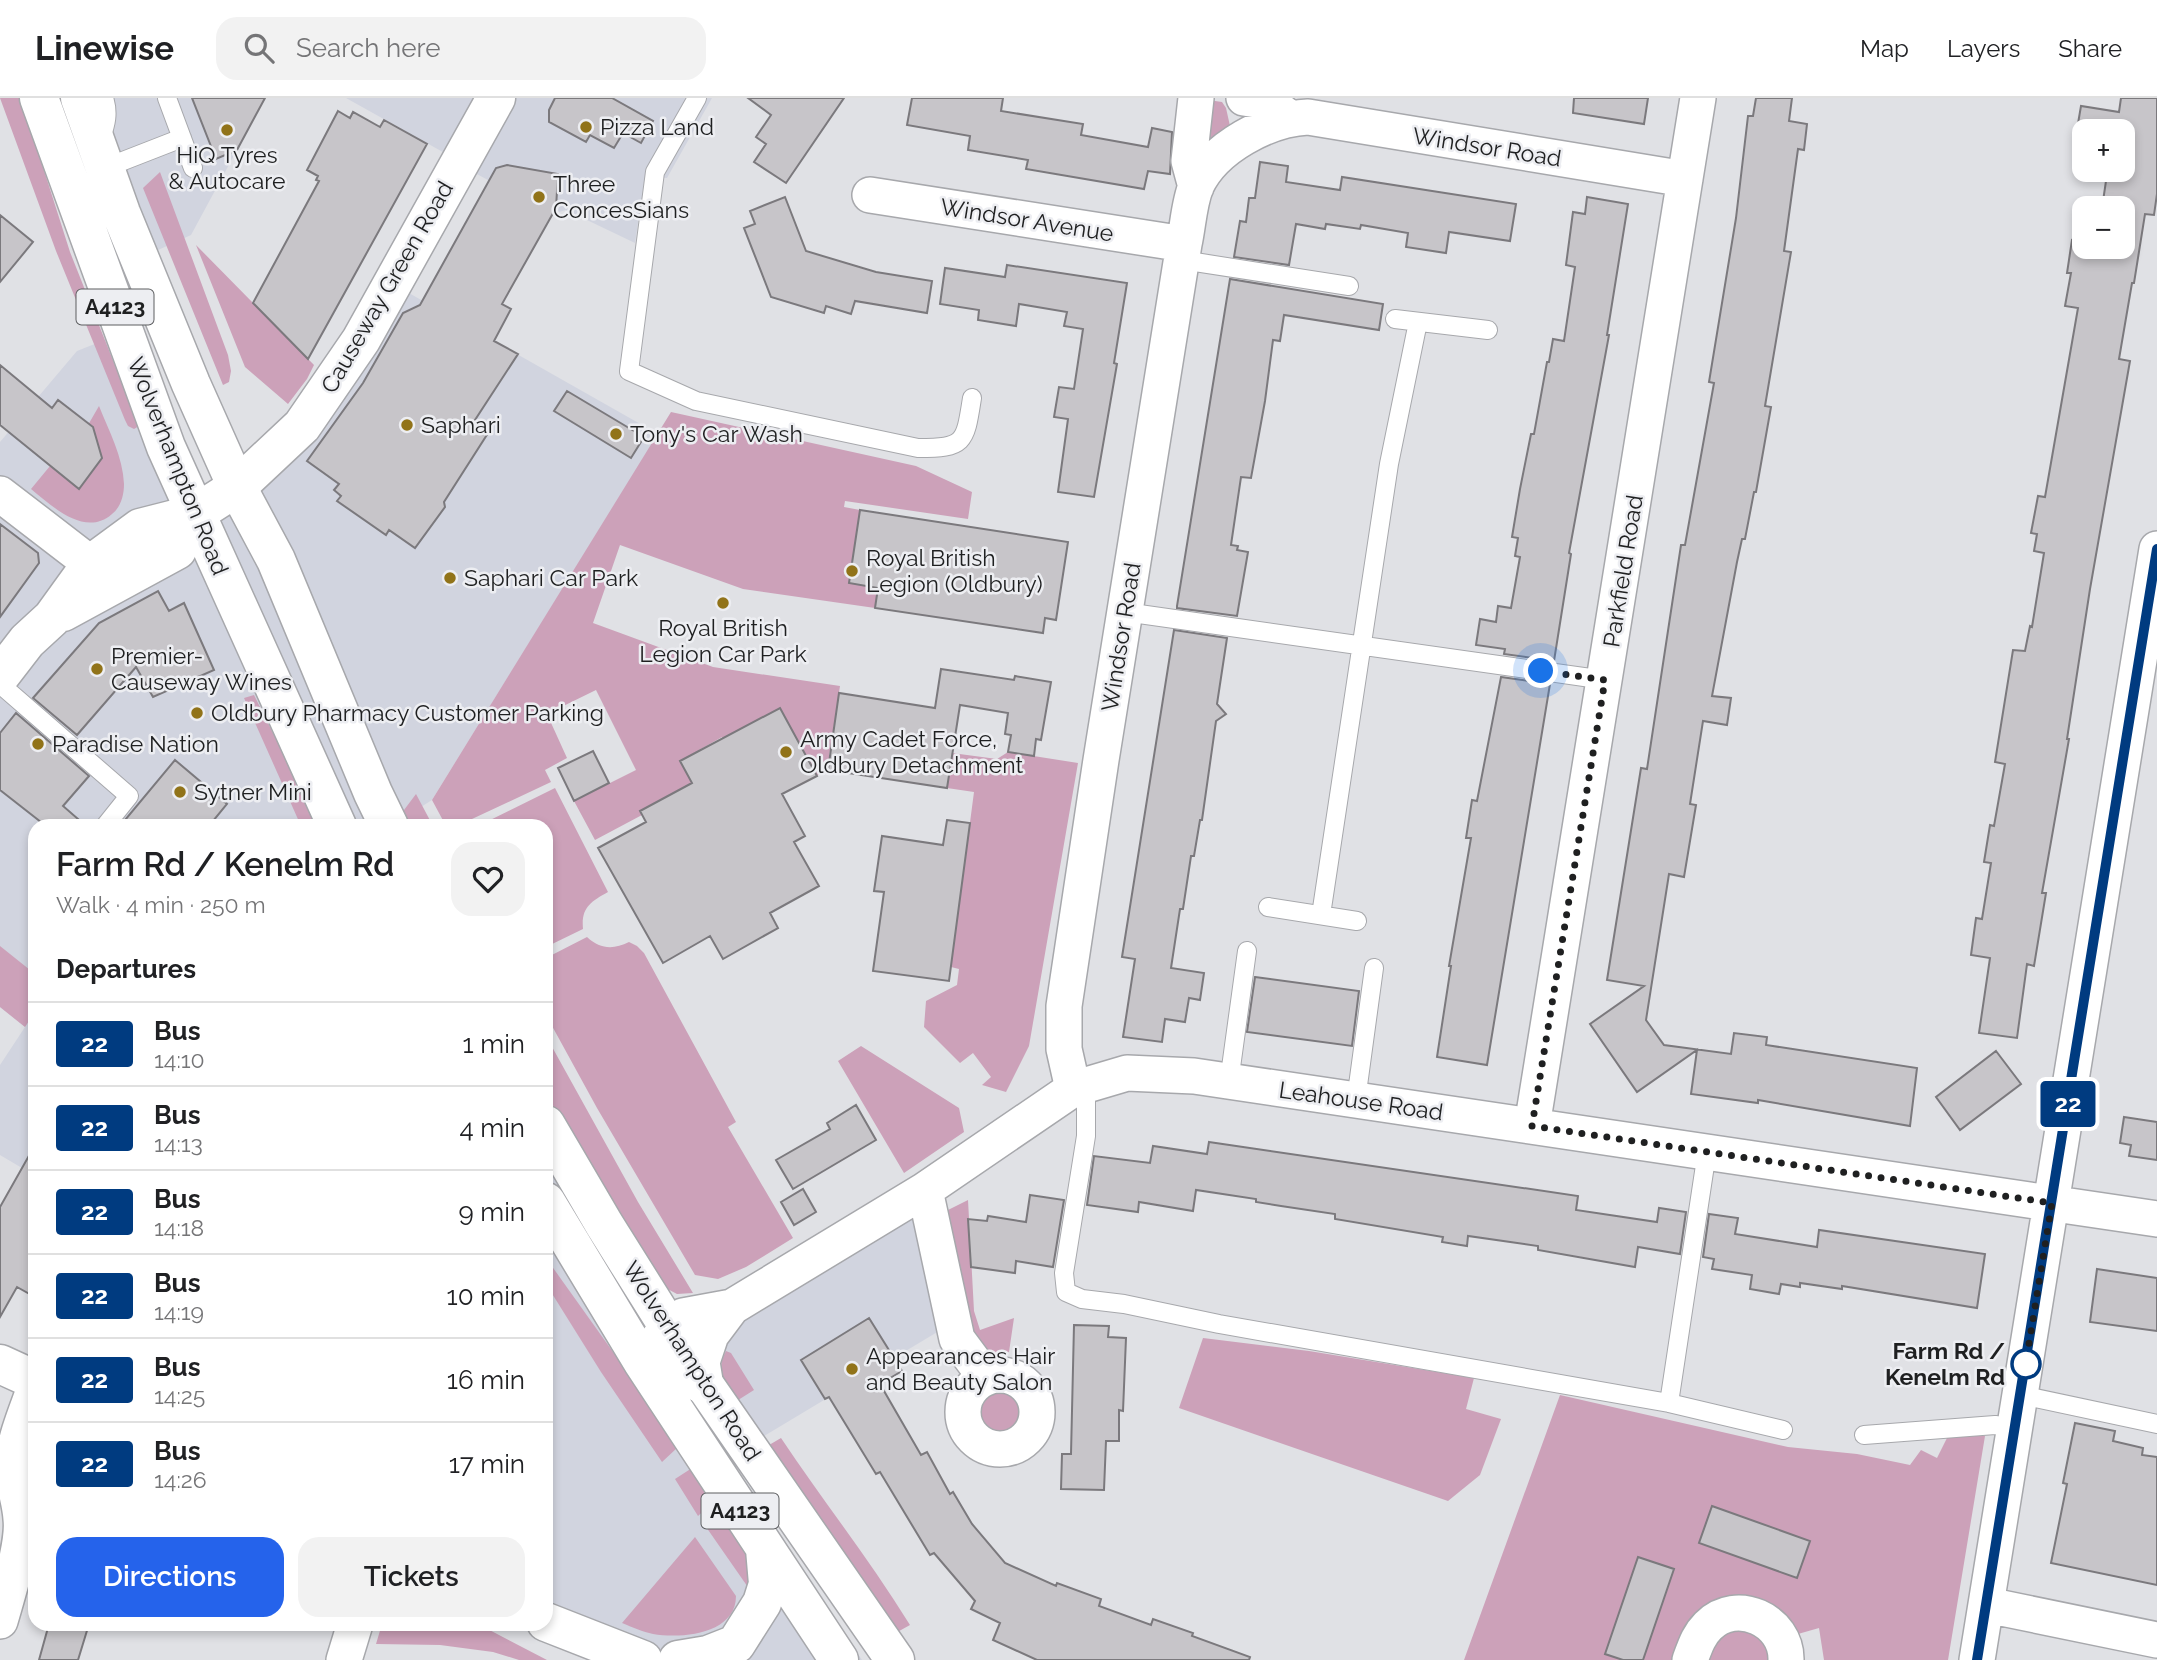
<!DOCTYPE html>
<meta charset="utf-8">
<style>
:root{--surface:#fff;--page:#f2f2f2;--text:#202124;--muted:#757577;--line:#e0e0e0;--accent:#2563eb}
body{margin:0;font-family:Raleway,sans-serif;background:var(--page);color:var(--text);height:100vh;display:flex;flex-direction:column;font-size:26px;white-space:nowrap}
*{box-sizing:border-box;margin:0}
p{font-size:23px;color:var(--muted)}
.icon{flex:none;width:38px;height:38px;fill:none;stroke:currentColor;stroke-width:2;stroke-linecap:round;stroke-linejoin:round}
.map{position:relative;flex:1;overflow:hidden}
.side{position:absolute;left:28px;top:721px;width:525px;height:812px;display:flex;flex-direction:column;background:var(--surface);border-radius:21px;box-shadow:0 4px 10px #0003}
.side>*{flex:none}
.badge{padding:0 14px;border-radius:5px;font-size:24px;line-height:46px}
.fabs{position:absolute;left:2072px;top:21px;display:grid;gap:14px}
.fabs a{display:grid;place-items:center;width:63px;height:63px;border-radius:14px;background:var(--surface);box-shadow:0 4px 10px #0003;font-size:35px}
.you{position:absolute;width:35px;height:35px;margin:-18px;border:5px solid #fff;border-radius:50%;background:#1a73e8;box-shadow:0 0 0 10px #1a73e833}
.map>.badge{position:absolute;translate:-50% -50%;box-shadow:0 0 0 4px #fff}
h2{padding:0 28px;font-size:26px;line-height:63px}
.round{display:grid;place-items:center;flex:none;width:74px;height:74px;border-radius:21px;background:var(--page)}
.overview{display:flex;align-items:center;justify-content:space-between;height:119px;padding:0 28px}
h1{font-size:33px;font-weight:600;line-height:52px}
.cta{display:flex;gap:14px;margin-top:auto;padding:14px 28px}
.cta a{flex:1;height:80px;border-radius:21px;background:var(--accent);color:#fff;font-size:28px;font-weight:600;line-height:80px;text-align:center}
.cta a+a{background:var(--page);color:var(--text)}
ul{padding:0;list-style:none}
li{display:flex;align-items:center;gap:21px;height:84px;padding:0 28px;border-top:2px solid var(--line)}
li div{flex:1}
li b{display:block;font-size:26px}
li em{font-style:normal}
li .badge{min-width:77px;font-weight:700;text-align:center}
header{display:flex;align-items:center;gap:42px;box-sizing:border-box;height:98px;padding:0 35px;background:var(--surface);border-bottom:2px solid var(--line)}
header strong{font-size:33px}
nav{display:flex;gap:38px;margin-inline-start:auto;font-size:24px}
.search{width:490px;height:63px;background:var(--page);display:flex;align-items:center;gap:18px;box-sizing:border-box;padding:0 24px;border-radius:21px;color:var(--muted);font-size:26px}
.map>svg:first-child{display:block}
.built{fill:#d1d4df}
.green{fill:#cca1b9}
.building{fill:#c7c5c9;stroke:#7b797d;stroke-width:2}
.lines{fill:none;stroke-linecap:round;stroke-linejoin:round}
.service-casing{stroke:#a7a8ac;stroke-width:20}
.minor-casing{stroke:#a7a8ac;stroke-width:38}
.tertiary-casing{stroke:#a7a8ac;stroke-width:41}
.secondary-casing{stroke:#a7a8ac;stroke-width:41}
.trunk-casing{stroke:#a7a8ac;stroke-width:41}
.service{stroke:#fff;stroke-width:18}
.minor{stroke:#fff;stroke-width:35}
.tertiary{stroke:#fff;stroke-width:38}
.secondary{stroke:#fff;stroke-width:38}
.trunk{stroke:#fff;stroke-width:38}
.line-casing{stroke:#fff;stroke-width:16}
.line{stroke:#003b80;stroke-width:10}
.walk{stroke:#1f2021;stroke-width:7;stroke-dasharray:0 12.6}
.poi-dot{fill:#917319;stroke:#edeef2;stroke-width:2.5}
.stop-dot{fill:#fff;stroke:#003b80;stroke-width:3.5}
.labels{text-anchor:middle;stroke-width:5;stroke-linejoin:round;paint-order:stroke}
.shield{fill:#edeef2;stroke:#5d5e60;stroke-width:2}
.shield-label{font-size:21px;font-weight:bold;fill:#1f2021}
.poi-label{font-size:23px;fill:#1f2021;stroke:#edeef2;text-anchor:start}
.street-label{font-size:23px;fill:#1f2021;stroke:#edeef2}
.stop-label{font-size:23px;font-weight:bold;fill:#1f2021;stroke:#edeef2;text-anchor:end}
</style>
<header>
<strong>Linewise</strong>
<div class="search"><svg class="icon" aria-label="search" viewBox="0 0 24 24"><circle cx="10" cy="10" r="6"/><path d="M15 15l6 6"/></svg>Search here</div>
<nav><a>Map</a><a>Layers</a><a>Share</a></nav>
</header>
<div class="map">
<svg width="2157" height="1562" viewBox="0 0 2157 1562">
<rect width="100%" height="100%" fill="#e0e1e5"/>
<!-- built -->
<path class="built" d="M55,0h210l-74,137 -79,36z
M346,0h366l-45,80 -22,-2 -10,67 -69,-33 -14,4 -94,-50 1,-3z
M393,186l265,150 -226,366 -41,26h-356v332l-6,-3 -7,13 -22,-13v-90l25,-38 -25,-20v-565l77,-91 58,-23 75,176 27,-17z
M546,1064l108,182 271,-154 29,132 -228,137 136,201h-219l-97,-38z"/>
<!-- green -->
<path class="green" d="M0,0h21l49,154 69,174 -5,3 -6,-3 -3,-6 -69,-169z
M1208,2l14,2 4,6 4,18 -23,19z
M160,74l68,183 3,16 -2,11 -6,3 -80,-197z
M196,147l118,120 -7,14 -19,25 -43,-37z
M99,308c10,25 24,51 25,78 0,11 -3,23 -12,30 -27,24 -60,-8 -81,-25l19,-23 29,23 23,-31 -9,-30 -5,-3z
M671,314l245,54 56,26 -4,27 -123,-18 -1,6 16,3 -11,73 29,5 -3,20 -132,-19 -123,-44 -27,78 120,44 127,19 -13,84 -11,6 -84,-22 -10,-17 -42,24 12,22 -51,28 1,4 -47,25 -21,-39 62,-31 -40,-80 -49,24 20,44 -22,12 6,12 -94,44h-11l-14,-26z
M254,597l45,90 17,41h-15l-57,-128z
M1008,654l70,11 -49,283 -23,46 -24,-7 9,-8 -18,-24 -13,10 -36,-36 2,-26 31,-16 2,-16 -8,-2 23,-175 -27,-4 5,-35 45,6z
M555,690l53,104c-18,10 -27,16 -25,37l-37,18v-121h-68z
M416,696l17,32h-33l1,-12z
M587,839c13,12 26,13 42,5l8,4 7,7 92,169 -8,5 65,111 -47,29 -28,12 -23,-4 -98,-167 -51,-93v-57z
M0,848l35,28v38l-10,15 -25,-20z
M546,938l92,166 55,91 -16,1 -17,-9 -81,-133 -33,-59z
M861,948l98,62 5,24 -60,41 -66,-112z
M968,1102l6,111 6,19 34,-12 -5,34c-15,3 -22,3 -35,-7l-32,-132z
M546,1160l102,143 29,47 -15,14 -61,-90 -55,-88z
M1203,1240l106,13 165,27 -8,31 35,10 -21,56 -32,26 -269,-93z
M726,1253l5,2 23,37 -19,12c-11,-18 -20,-31 -9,-51z
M977 1315a21 21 0 1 1 42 0a21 21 0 1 1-42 0Z
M1560,1297l228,52 69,7 53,11 11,-15 16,8 11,-22h37l-37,224h-124l-5,-32 -21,6c-20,-29 -40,-45 -77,-34 -10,4 -20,7 -28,16 -11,12 -15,29 -20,44h-209z
M781,1340c42,63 89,122 129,187l-18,10 -128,-187z
M692,1370l21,34 -15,14 -23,-37z
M719,1411l34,55 -1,29 -48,-69z
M695,1439l41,59c0,38 -54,43 -83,38 -10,-2 -21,-7 -31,-11z
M382,1526h96l69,36h-28l-26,-8 -53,-7 -64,-1z
M1756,1529l19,33h-71l9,-25z"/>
<!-- building -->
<path class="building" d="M192,0h73l-28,52 -21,9z
M555,0h57l41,23 -12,22 -18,-10 -9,15 -24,-13 -4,7 -37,-20v-12z
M748,0h96l-58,85 -32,-21 12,-18 -10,-7 15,-22z
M912,0h91l-2,13 82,13 -2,11 67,12 4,-19 20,4 -2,42 -22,-3 -4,18 -118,-20 2,-9 -60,-10 2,-14 -63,-11z
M1574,0h74l-4,26 -71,-11z
M1756,0h36l-3,23 18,3 -3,26 -6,-1 -14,102 7,1 -26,154 6,1 -15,85h-2l-9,47h-3l-5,23 -25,134 19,2 -4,27 -24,-4 -13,83 6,1 -12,72 -15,-3 -23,146 18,25 67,9 3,-21 33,4 -1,8 151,23 -7,58 -152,-26v3l-67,-9 6,-44 -60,42 -47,-68 54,-38 -37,-6 34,-212 6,1 34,-224h4l29,-162 -5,-1 27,-164 12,-102h5z
M2121,0h36v96l-3,21 -9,-1 -11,69h-2l-13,76 11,2 -40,228 -23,150h2l-27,154h4l-12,73 -7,-2 -10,74 -38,-5 11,-75 -19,-3 5,-37 6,1 9,-56 -7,-1 6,-37 4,1 11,-62 -10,-2 18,-112 12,1 5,-25 2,1 12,-74 -10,-2 3,-17 -6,-1 7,-37 7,1 33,-189 -13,-2 6,-33h-4l5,-33 12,2v5h39v-39h-21l4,-27 -13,-2 1,-9h29v-39h-39v11l-9,-1 6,-35 38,6z
M338,13l12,7 3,-6 27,15 4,-7 43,24 -119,215 -55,-56 66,-122 -3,-1 2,-4 -11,-6z
M1260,64l28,4 -2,16 54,8 2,-13 174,27 -6,37 -61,-9 -3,21 -40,-6 2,-14 -47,-8 -1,4 -34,-5 -1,5 -29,-5 -7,41 -55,-8 6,-36 6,1 3,-24h6z
M507,67l51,9 -2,34 -54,96 9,5 -17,32 24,13 -43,66 15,10 -46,72 1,5 -30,41 -26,-18 -3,5 -49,-34 4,-5 -7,-6 5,-6 -32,-23 56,-78 40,-70 17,-8 76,-137z
M785,99l21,54 70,21 56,9 -5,32 -72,-12 -4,13 -25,-8 -2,7 -53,-16 -27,-69 11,-4 -5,-13z
M1587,99l41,7 -21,131h2l-40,218 2,1 -17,107 -50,-7 1,-5 -29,-4 4,-26 16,3 2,-16 13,2 9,-51 -5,-1 3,-18 -6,-1 8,-48 11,-55h3l13,-72h2l4,-23 11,2 11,-74 -9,-2 7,-53 12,2z
M0,117l33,27 -33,40z
M1007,167l120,18 -13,80 3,1 -23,133 -36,-5 10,-73 -14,-2 5,-30 15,2 9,-60 -19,-3 3,-14 -48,-8 -3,22 -38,-6 1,-10 -39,-6 5,-36 60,9z
M1230,181l153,25 -4,26 -95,-15 -4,26 -7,-1 -8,61 -14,77 -10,-1 -10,68 7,1 -1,4 11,2 -11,64 -60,-8v-2z
M0,267l52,43 6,-8 35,27 9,31 -23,31 -79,-64z
M567,293l77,46 -13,21 -77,-47z
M860,412l208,32 -12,78 -11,-2 -2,15 -168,-25 3,-20 -29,-5z
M0,426l38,29 1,10 -39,54z
M158,493l11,20 15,-8 30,67 -61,27 -17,-30 -59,68 -44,-37 66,-75z
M1174,532l53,8 -10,66 9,10 -10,7 -14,99h-2l-6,36h-3l-8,53h-3l-9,59 33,5 -4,27 -11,-2 -4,24 -20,-3 -3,23 -39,-5 12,-78 -13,-2z
M941,571l73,11 1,-4 36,6 -10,58 -5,-1 -2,17 -26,-4 3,-17 -6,-1 3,-21 -48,-8 -13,83 -119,-18 11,-77 96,15z
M1501,579l49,7 -63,381 -50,-8 14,-91h-2l22,-128h-5l6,-38 5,1z
M780,610l37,68 -35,18 23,42 -11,6 25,44 -49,27 8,15 -55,31 -13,-23 -47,27 -65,-115 48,-26 -6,-11 52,-28 -12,-22z
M16,615l73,63 -26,30 23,20h-40l-46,-36v-57z
M593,653l16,32 -35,18 -16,-33z
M175,662l52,44 -18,22h-89z
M947,722l23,3 -21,158 -76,-10 11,-79 -10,-1 8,-55 61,9z
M1255,879l104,14 -7,55 -105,-14z
M1996,953l25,33 -61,46 -24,-33z
M856,1007l20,35 -83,49 -17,-29 54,-31 -3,-6z
M2124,1019l33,5v38l-28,-4 2,-11 -11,-2z
M1209,1044l369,54 -2,14 81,12 2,-14 27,4 -6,42 -42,-7 -3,20 -97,-17v-4l-70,-10 -1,10 -25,-4 1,-5 -108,-18v-5l-54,-8 -25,-4v-3l-60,-9 -3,21 -54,-9 -1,10 -51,-7 7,-49 56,7 3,-17 54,8z
M35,1047v152l-18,-10 -17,30v-110z
M803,1091l13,23 -22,13 -13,-23z
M1030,1097l34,5 -11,67 -37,-6 -1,12 -44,-6 -3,-48 19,2 1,-5 38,6z
M1709,1116l29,4 -3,16 82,13 2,-17 166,24 -8,54 -135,-22v3l-42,-6v4l-19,-3 -2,10 -29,-5 2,-14 -40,-6 2,-10 -11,-2z
M2097,1171l60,9v53l-67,-9z
M869,1220l33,53 -22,13 41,71 6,-3 23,42 3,-2 19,32 33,39 51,23 1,-3 44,16 -2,7 52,19 2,-6 40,14 -1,3 58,21 -1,3h-212l-44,-20 7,-17 -29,-14 4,-8 -41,-48 -4,2 -50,-83 -4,2 -47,-77 -4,2 -24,-39z
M1074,1227l35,1 -1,11 18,1 -3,73 -4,-1v31h-13l-2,49 -43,-1 1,-35h9z
M2075,1325l40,8 -2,10 30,7 -1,7 15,2v128l-106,-22 16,-79 -4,-1z
M1712,1408l98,35 -13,37 -98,-35z
M1638,1459l36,12 -31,91h-20l-18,-6z
M49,1526h40l-11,36h-39z"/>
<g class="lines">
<!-- service casing -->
<g class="service-casing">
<path id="service" d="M167,0l26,70
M697,0l-42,74 -26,199 67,30 222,47c47,0 47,-5 54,-50
M101,40c5,-14 8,-25 3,-40
M105,70l77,-30
M1182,162l167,26
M1395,221l93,11
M1125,514l480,68
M0,586l129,112 -24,30
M1268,809l89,14
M1321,817l68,-451 29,-142
M1229,984l18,-131
M1086,987v51l-22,137 2,19 16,7 42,5 95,20 450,79 114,27
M1356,1002l18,-132
M2021,1297l136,29
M1669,1305l38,-251
M1864,1337l131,-10 20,3"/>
</g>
<!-- minor casing -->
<g class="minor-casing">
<path id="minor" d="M1244,0l25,4 20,16
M1196,89l-7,-26 7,-63
M870,97l314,49
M0,396l91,70 28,3
M1073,991l-9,-40v-43l37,-246 83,-516c4,-18 5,-41 12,-58 18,-39 72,-67 112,-69l377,62
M1532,1028l166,-1028
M925,1092l32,149 29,39
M963 1314a37 37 0 1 1 74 0a37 37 0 1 1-74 0Z
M706,1289l-64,-26 26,-35 15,-10 49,-9 193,-117 148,-101 54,-16 67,3 963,143
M706,1289l-4,-25 9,-27 21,-28
M1987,1507l170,35
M0,1523c7,-25 24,-77 21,-102 -1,-20 -10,-38 -8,-59 3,-25 14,-50 22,-73
M344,1562l11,-36
M1690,1562c5,-13 8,-24 18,-34 28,-29 79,-6 78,34
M1977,1562l180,-1111"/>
</g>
<!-- tertiary casing -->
<g class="tertiary-casing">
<path id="tertiary" d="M0,1266l35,16
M546,1524l97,38"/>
</g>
<!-- secondary casing -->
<g class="secondary-casing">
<path id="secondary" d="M63,514l114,-62 18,-36
M0,578l27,-35 25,-23 39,-54 49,-36 55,-14 42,-27 65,-61 59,-86 135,-242"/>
</g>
<!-- trunk casing -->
<g class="trunk-casing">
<path id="trunk" d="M39,0l127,349 171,379
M80,0l41,115 70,171 46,103 39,73 97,233 16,33
M546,1027l58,99 102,163 189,273
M546,1104l96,159 197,299
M678,1562l30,-5 28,-11 26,-41 6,-19 -3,-35"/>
</g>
<!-- service -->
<use href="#service" class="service"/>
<!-- minor -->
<use href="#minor" class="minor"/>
<!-- tertiary -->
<use href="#tertiary" class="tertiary"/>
<!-- secondary -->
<use href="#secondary" class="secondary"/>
<!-- trunk -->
<use href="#trunk" class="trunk"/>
</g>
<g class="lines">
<!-- line casing -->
<g class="line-casing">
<path id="line" d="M1977,1562l180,-1111"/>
</g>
<!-- line -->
<use href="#line" class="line"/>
<!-- walk -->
<path class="walk" d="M1541,573l64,9 -73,446 520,77 -27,165 1,-4"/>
</g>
<!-- markers -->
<g class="poi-dot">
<circle cx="586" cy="29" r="7"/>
<circle cx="227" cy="32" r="7"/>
<circle cx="539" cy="99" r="7"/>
<circle cx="407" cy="327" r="7"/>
<circle cx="616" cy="336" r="7"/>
<circle cx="852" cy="473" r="7"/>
<circle cx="450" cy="480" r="7"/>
<circle cx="723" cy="505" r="7"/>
<circle cx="97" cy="571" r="7"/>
<circle cx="197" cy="615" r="7"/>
<circle cx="38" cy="646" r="7"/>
<circle cx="786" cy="654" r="7"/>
<circle cx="180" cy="694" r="7"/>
<circle cx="852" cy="1271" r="7"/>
</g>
<circle class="stop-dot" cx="2026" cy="1266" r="14"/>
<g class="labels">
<!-- shield labels -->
<g class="shield">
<rect x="76.5" y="191.5" width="77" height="35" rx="5"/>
<rect x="701.5" y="1395.5" width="77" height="35" rx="5"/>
</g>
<g class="shield-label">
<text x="115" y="216">A4123</text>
<text x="740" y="1420">A4123</text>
</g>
<!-- poi labels -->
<g class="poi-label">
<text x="600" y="37">Pizza Land</text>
<text x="227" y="65" text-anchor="middle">HiQ Tyres<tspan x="227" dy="26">&amp; Autocare</tspan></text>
<text x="553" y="94">Three<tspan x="553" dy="26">ConcesSians</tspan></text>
<text x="421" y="335">Saphari</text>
<text x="630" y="344">Tony's Car Wash</text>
<text x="866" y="468">Royal British<tspan x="866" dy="26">Legion (Oldbury)</tspan></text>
<text x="464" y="488">Saphari Car Park</text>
<text x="723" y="538" text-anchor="middle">Royal British<tspan x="723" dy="26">Legion Car Park</tspan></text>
<text x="111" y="566">Premier-<tspan x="111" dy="26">Causeway Wines</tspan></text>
<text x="211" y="623">Oldbury Pharmacy Customer Parking</text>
<text x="800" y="649">Army Cadet Force,<tspan x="800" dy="26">Oldbury Detachment</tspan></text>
<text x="52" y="654">Paradise Nation</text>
<text x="194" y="702">Sytner Mini</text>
<text x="866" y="1266">Appearances Hair<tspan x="866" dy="26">and Beauty Salon</tspan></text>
</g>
<!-- street labels -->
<g class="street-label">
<text transform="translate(1487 49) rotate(9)" y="8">Windsor Road</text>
<text transform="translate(1027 122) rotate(9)" y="8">Windsor Avenue</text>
<text transform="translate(387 189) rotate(-60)" y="8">Causeway Green Road</text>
<text transform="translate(178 368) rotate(68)" y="8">Wolverhampton Road</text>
<text transform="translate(1623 473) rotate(-81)" y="8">Parkfield Road</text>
<text transform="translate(1121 539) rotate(-81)" y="8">Windsor Road</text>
<text transform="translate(1361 1003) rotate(8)" y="8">Leahouse Road</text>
<text transform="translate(692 1263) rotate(57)" y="8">Wolverhampton Road</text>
</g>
<!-- stop labels -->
<g class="stop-label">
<text x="2005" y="1261">Farm Rd /<tspan x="2005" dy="26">Kenelm Rd</tspan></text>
</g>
</g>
</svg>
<div class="fabs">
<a>+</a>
<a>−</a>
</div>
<div class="you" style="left:1541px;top:573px"></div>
<b class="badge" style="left:2068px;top:1006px;background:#003b80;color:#fff">22</b>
<section class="side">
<div class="overview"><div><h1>Farm Rd / Kenelm Rd</h1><p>Walk · 4 min · 250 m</p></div><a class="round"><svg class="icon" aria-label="heart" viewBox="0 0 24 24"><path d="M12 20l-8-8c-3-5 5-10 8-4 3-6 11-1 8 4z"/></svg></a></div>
<h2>Departures</h2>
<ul>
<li><span class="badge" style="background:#003b80;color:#fff">22</span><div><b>Bus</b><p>14:10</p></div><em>1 min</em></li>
<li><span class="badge" style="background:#003b80;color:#fff">22</span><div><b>Bus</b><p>14:13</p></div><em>4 min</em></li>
<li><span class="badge" style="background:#003b80;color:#fff">22</span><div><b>Bus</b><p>14:18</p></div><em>9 min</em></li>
<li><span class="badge" style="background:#003b80;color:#fff">22</span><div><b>Bus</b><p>14:19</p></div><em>10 min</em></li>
<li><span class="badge" style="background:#003b80;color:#fff">22</span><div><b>Bus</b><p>14:25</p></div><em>16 min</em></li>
<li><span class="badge" style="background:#003b80;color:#fff">22</span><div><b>Bus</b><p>14:26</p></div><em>17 min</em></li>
</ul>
<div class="cta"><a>Directions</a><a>Tickets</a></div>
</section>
</div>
